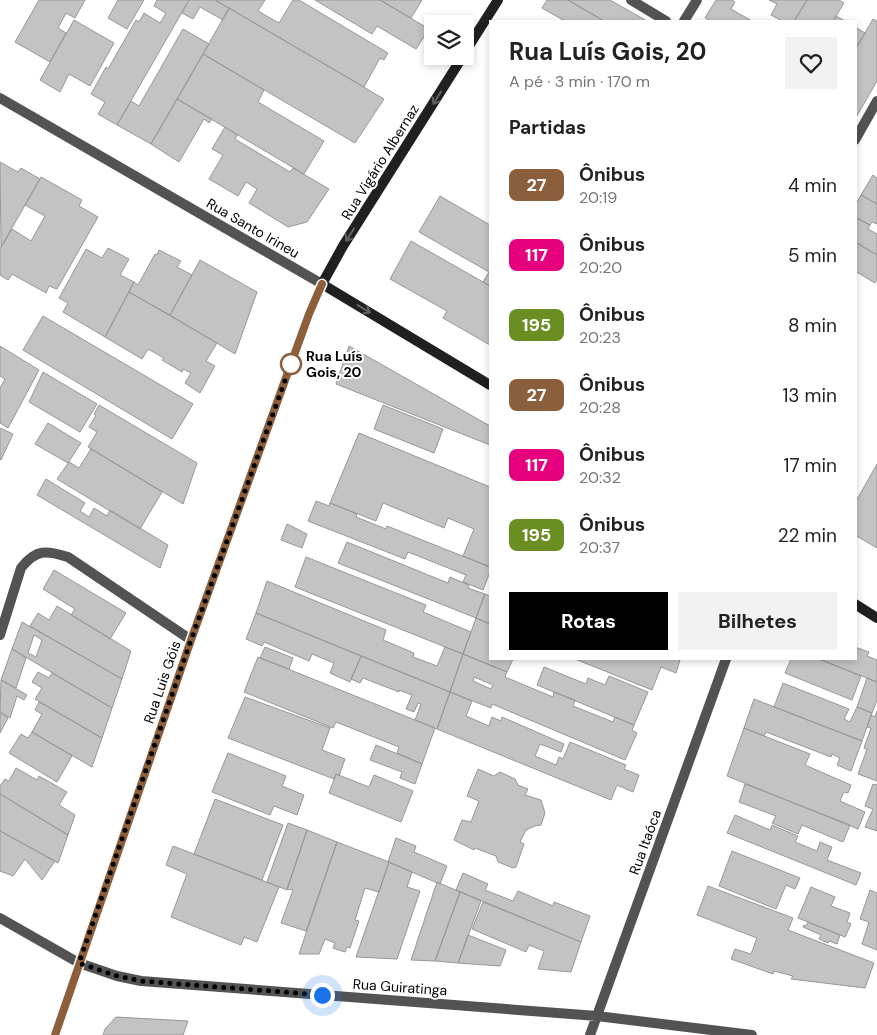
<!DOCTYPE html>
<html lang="pt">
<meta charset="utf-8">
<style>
:root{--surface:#fff;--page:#f2f2f2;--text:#222;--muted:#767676;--accent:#000}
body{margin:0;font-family:"DM Sans",sans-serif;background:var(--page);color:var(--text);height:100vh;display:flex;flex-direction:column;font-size:19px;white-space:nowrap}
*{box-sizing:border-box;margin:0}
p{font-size:16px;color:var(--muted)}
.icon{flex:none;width:28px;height:28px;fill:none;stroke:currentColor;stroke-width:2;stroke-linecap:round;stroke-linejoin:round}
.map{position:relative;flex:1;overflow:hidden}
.drawer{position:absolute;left:489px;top:20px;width:368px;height:640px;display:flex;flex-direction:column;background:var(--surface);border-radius:0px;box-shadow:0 2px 8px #0003}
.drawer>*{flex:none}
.badge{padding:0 10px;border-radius:8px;font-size:18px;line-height:32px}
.controls{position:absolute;left:424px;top:15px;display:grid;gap:10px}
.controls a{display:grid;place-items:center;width:50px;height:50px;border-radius:0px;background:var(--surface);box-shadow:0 2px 8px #0003;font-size:25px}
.you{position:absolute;width:25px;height:25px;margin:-12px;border:4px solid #fff;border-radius:50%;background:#1a73e8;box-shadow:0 0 0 8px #1a73e833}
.map>.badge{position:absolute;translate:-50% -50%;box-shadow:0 0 0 2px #fff}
h2{padding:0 20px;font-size:19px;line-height:45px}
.round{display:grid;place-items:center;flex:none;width:52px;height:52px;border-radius:0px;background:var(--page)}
.headline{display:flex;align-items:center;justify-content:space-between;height:85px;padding:0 20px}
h1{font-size:24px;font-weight:700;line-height:38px}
.primary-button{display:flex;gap:10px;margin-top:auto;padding:10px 20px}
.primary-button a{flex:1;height:58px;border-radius:0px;background:var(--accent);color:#fff;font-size:20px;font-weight:700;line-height:58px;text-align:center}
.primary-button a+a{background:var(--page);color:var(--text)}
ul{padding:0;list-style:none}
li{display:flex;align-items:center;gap:15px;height:70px;padding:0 20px}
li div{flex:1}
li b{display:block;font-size:19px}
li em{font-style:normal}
li .badge{min-width:55px;font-weight:700;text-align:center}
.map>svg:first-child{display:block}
.building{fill:#c3c3c3;stroke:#979797;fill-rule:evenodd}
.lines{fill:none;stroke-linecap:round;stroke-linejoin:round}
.street{stroke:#535353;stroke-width:10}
.secondary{stroke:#202020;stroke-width:10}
.oneway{stroke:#636363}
.line-casing{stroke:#fff;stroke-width:11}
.line{stroke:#8b5e3c;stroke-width:8}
.walk{stroke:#000;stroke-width:5;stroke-dasharray:0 9}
.stop-dot{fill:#fff;stroke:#8b5e3c;stroke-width:2.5}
.labels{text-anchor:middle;stroke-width:4;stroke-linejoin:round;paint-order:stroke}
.street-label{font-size:14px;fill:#000;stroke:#fff}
.stop-label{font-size:14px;font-weight:bold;fill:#000;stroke:#fff;text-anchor:start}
</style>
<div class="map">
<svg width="877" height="1035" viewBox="0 0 877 1035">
<rect width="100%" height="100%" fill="#fff"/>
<!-- building -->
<path class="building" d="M39,0h46l-10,18 -9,-5 -8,15 8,5 -16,29 -35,-20z
M118,0h26l-17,29 -19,-11z
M157,0h32l-72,125 -19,-11 7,-12 -14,-8 15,-27 2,2 28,-49 3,2 5,-9 16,10 6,-10 -12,-7z
M189,0h26l14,8 -6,12 -23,-13 -7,12 -11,-6z
M215,0h50l-7,11 21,12 14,-23h6l89,53 -4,7 -4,-2 -16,29z
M315,0h65l49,29 -13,20 -39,-23 -5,8z
M380,0h42l-11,18z
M547,0h21l36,21h-39l-23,-13z
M568,0h42l37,21h-43z
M716,0h16l3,2 -4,7 21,12h-41l-6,-3z
M769,0h38l-13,21h-12l-11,-6 6,-11z
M807,0h32l5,3 -11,18h-39z
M229,8l155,91 -29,44 -152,-89z
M836,16l9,5h-12z
M873,19l4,2v60l-22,38v-69z
M74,20l40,23 -24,43 -21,-12 -9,18 -20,-12z
M855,27l10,6 -10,17z
M183,29l26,15 -58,100 -34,-19 14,-24 8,5z
M203,54l61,36 -6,12 66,39 -20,33 -127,-75z
M177,99l35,20 -3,4 -5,-4 -25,43 -28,-18z
M225,127l12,8 -2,4 55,33 3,-4 36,21 -22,33 -19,5 -39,-24 8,-14 -11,-7 -8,14 -29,-17 14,-24 -11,-6z
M0,162l18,10 3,-4 19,11 -39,68z
M873,175l4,3v26l-16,-9z
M41,177l41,23 -3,6 19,11 -41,72 -8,-3 -3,7 -34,-19 -4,6 -8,-5v-26l12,-20 19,12 14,-25 -20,-11z
M861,195l16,9v20l-5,-2 -2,3 -15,-8v-12z
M440,196l50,29v61l-7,-4 6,-10 -70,-40z
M855,217l15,8 -2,4 9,5v21l-22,-13z
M411,241l79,45v59l-47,-27 4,-7 -57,-32z
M855,242l22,13v24l-2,4 -20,-12z
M108,248l21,11 -9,16 14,7 -29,55 -42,-25 5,-9 -9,-5 27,-49 16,9z
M159,250l22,11 -4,6 15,8 -22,40 -41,-23 5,-10 4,3 17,-31 2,1z
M200,260l57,32 -22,62 -65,-39z
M129,292l88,51 -11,18 9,5 -15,27 -15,-10 6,-10 -8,-4 -1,3 -20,-12 2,-2 -16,-9 -6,10 -37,-22z
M43,316l150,88 -21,35 -149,-89z
M0,346l39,24 -31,58 -8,-5v-35l5,-9 -5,-3z
M349,346l141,80v19l-154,-61z
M43,372l54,32 -17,28 -51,-30z
M99,405l98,58 -14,41 -95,-57 9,-15 -8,-5 7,-12 -2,-1z
M383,405l60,24 -9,24 -60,-24z
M48,423l33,20 -13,20 -33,-19z
M0,428l13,6 -12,26 -1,-1z
M359,433l131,54v80l-27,-11 11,-27 -26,-11 -4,10 -61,-25 -7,18 -46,-18z
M91,449l71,43 -22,37 -83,-50 12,-17 10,6z
M877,464v84l-22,-13v-32z
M46,479l39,24 -5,8 9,6 5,-9 13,8 3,-6 58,35 -8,23 -123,-73z
M316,501l13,5 1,-3 27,11 -1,3 30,12 1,-3 103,41v5l-7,18 -20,-8 3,-7 -58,-23 -3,7 -97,-38z
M287,524l20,10 -5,14 -21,-8z
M347,542l101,41 2,-6 19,8 -1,3 17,6 -9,24 -138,-55z
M306,557l120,48 -3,7 48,20 -8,22 -168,-67z
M54,570l72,43 -16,26 -39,-24 4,-6 -32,-20z
M267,581l119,49 -3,10 31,13 -1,4 24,9 8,-19 18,7 -13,38 -194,-79z
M485,594l5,2v28l-14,-6z
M57,606l74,45 -9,28 -92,-53 8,-13 11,7z
M256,613l105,43 -11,26 -20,-9 4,-10 -22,-9 -3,7 -45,-19 -2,4 -16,-7z
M476,618l14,6v35h23l-6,13 -44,-18z
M22,622l100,57 -10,29 -100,-59zM34,635l8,5 -6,17 -8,-4z
M855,645v2l14,5 -2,4 10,4v22l-58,-23h36z
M265,647l28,11 -4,11 -29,-11z
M12,649l14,9 -10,30 -15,-8z
M463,654l44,18 -2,5 48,20 1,-5 21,8 -2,6 40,16 2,-5 19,8 -2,5 5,3 -12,27 -133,-56 -1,4 -41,-16zM474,677l19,8 -2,4 -18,-8z
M361,656l89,36 -13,37 -22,-9 6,-16 -3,-1 -4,9 -8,-3 6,-14 -13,-5v2l-36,-14 -3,5 -9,-4z
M258,657l177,71 -13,36 -25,-11 2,-6 -63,-25 -3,6 -89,-36z
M575,659h102l3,1 -4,13 -15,-6 -9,23z
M791,659h28l42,17 -9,24 -67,-27z
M544,667l42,17 2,-6 17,7 4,-9 39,16 -14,33 -97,-40z
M38,672l11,6 3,-5 60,35 -10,30 -67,-39 7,-11 -10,-6z
M867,678l10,4v18l-5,13 -15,-6z
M1,680l26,15 -3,5 -7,-4 -7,22 -10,-6z
M783,683l66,26 -5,10 6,3 7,-15 15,6 -10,28 -88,-34z
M450,692l22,9 -6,15 23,10 3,-9 9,4 1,-4 62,27 -3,8 -21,-8 -5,12 21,9 3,-8 4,2 7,-17 56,23 -2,4 15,6 -6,17 -16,-7 -6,15 -174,-71z
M245,697l85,31 -8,22 23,9 -6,17 -3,-2 -2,5 -106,-41z
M754,699l108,42 -11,30 -14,-6 3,-7 -8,-4 -1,3 -65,-25 -2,4 -20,-8z
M39,702l63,36 -10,29 -60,-35 10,-18 -7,-4z
M877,711v70l-19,-7 9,-25 -3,-1 7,-20 -4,-1 4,-12 4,2z
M0,713l8,5 -8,15z
M744,728l66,26 -5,11 46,20 -3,8 -4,-1 -4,9 25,11 -7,17 -131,-53z
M32,732l40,24 -15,26 -48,-29 12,-19 7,4z
M376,745l46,19 -7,20 -15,-6 2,-6 -32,-12z
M228,753l58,23 -4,10 22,9 -7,20 -23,-9 -4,9 -58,-23z
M16,768l21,12 2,-4 28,16 -8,13 16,10 -7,20 -68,-41v-8l5,-7 4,2z
M478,769l16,7 6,-4 15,7 3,6 10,4 -3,6 16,5 4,13 -4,12 -6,1 -9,4 -6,12 4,2 -8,23 -3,1 -15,-6 -2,-6 -21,-8 -1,2 -20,-10 8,-20 9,2 8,-21 -12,-5z
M336,774l33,13 5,-12 39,16 -12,31 -72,-29z
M745,784l105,41 -7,17 -41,-17 -4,9 -26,-11 4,-7 -37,-14z
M873,784l4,1v46l-12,-4 8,-18 -8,-3z
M0,794l68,41 -10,28 -58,-32z
M215,799l68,26 -21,55 -68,-26z
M735,815l35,15 2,-5 26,11 -3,6 22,9 3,-9 12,5 -5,13 34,13 -5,12 -129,-52z
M288,823l19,7 -20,60 -20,-8z
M307,830l30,12 -31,89 -25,-8 12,-33 -6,-1z
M0,831l55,30 -13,19 -17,-21 -12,17 -13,-5z
M396,838l20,8 -2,6 33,14 -7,18 -52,-22z
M337,842l52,20 -10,30 -14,-4 -10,32 4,1 -9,27 -3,-1 -2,5 -12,-4 2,-5 -10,-4 -6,15h-20z
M173,846l106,41 -22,55 -13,-5 -3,8 -70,-28 16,-43 -21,-9z
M732,851l68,27 -5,11 -9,-4 -10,24 -57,-23z
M389,862l23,10 -5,15 13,4 -23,68 -41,-2z
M463,873l25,11 -3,6 28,11 5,-10 35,15 1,-4 36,14 -9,26 -125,-52z
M437,882l23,10 -25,69 -24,-1z
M708,886l85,32 -5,12 86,33 -9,25 -74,-9 2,-3 -19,-5 -1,3 -42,-15 4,-10 16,5 6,-16 -60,-23z
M811,887l24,10 -4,9 19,7 -3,9 4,2 -6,13 -47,-19z
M870,890l7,3v57l-15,-6 7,-22 -9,-3z
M460,892l21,9 -23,62 -23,-2z
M483,902l98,40 -10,30 -33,-3 6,-18 -15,-6 -3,7 -54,-23z
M808,922l32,13 -3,9 -8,-3 -1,2 -9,-4 2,-4 -18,-8 1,-2 2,1z
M468,935l38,15 -6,16 -42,-3z
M116,1017l72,4 -5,14h-80l2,-6z"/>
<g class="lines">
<!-- street -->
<path class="street" d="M631,0l35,21
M684,21l13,-21
M0,98l322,186
M855,140l22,-39
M0,635l21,-67c15,-19 25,-18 47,-11l123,83
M0,918l79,45 38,13 24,5 456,35 155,19
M590,1035l136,-376"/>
<!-- secondary -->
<path class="secondary" d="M465,52l33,-52
M322,284l168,101
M855,604l22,14
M55,1035l136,-395 118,-326 13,-30 21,-38 120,-190"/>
</g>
<!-- one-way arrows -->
<defs><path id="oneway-shaft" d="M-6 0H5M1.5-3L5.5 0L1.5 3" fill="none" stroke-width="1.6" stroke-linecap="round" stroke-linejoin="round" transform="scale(1.25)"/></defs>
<g class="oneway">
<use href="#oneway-shaft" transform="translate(437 98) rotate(122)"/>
<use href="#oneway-shaft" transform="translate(350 235) rotate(122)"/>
<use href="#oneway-shaft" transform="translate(364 309) rotate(31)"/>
</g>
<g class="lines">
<!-- line casing -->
<g class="line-casing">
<path id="line" d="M55,1035l136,-395 118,-326 13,-30"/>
</g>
<!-- line -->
<use href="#line" class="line"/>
<!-- walk -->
<path class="walk" d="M291,364l-100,276 -112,323 38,13 24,5 181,14"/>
</g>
<!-- markers -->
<circle class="stop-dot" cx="291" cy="364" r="10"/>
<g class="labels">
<!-- street labels -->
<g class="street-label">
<text transform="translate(380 162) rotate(-58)" y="5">Rua Vigário Albernaz</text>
<text transform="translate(253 228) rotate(30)" y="5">Rua Santo Irineu</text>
<text transform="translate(162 682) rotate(-71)" y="5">Rua Luis Góis</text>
<text transform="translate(645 842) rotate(-70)" y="5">Rua Itaóca</text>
<text transform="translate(400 987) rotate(4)" y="5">Rua Guiratinga</text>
</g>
<!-- stop labels -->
<g class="stop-label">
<text x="306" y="361">Rua Luís<tspan x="306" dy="16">Gois, 20</tspan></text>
</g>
</g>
</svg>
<div class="controls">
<a><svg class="icon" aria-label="layers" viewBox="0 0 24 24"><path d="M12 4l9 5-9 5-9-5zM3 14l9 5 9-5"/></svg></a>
</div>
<div class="you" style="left:322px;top:995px"></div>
<section class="drawer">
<div class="headline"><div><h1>Rua Luís Gois, 20</h1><p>A pé · 3 min · 170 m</p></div><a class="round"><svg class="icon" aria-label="heart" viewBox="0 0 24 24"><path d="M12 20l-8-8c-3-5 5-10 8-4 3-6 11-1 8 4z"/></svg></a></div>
<h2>Partidas</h2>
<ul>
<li><span class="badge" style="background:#8b5e3c;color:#fff">27</span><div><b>Ônibus</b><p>20:19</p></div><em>4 min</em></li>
<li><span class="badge" style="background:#e6007e;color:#fff">117</span><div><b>Ônibus</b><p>20:20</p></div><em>5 min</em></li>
<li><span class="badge" style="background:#6b8e23;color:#fff">195</span><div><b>Ônibus</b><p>20:23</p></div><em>8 min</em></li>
<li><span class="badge" style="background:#8b5e3c;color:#fff">27</span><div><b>Ônibus</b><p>20:28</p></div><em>13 min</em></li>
<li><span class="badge" style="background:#e6007e;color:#fff">117</span><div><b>Ônibus</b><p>20:32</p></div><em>17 min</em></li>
<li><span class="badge" style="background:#6b8e23;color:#fff">195</span><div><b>Ônibus</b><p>20:37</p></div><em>22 min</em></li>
</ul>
<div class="primary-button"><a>Rotas</a><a>Bilhetes</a></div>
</section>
</div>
